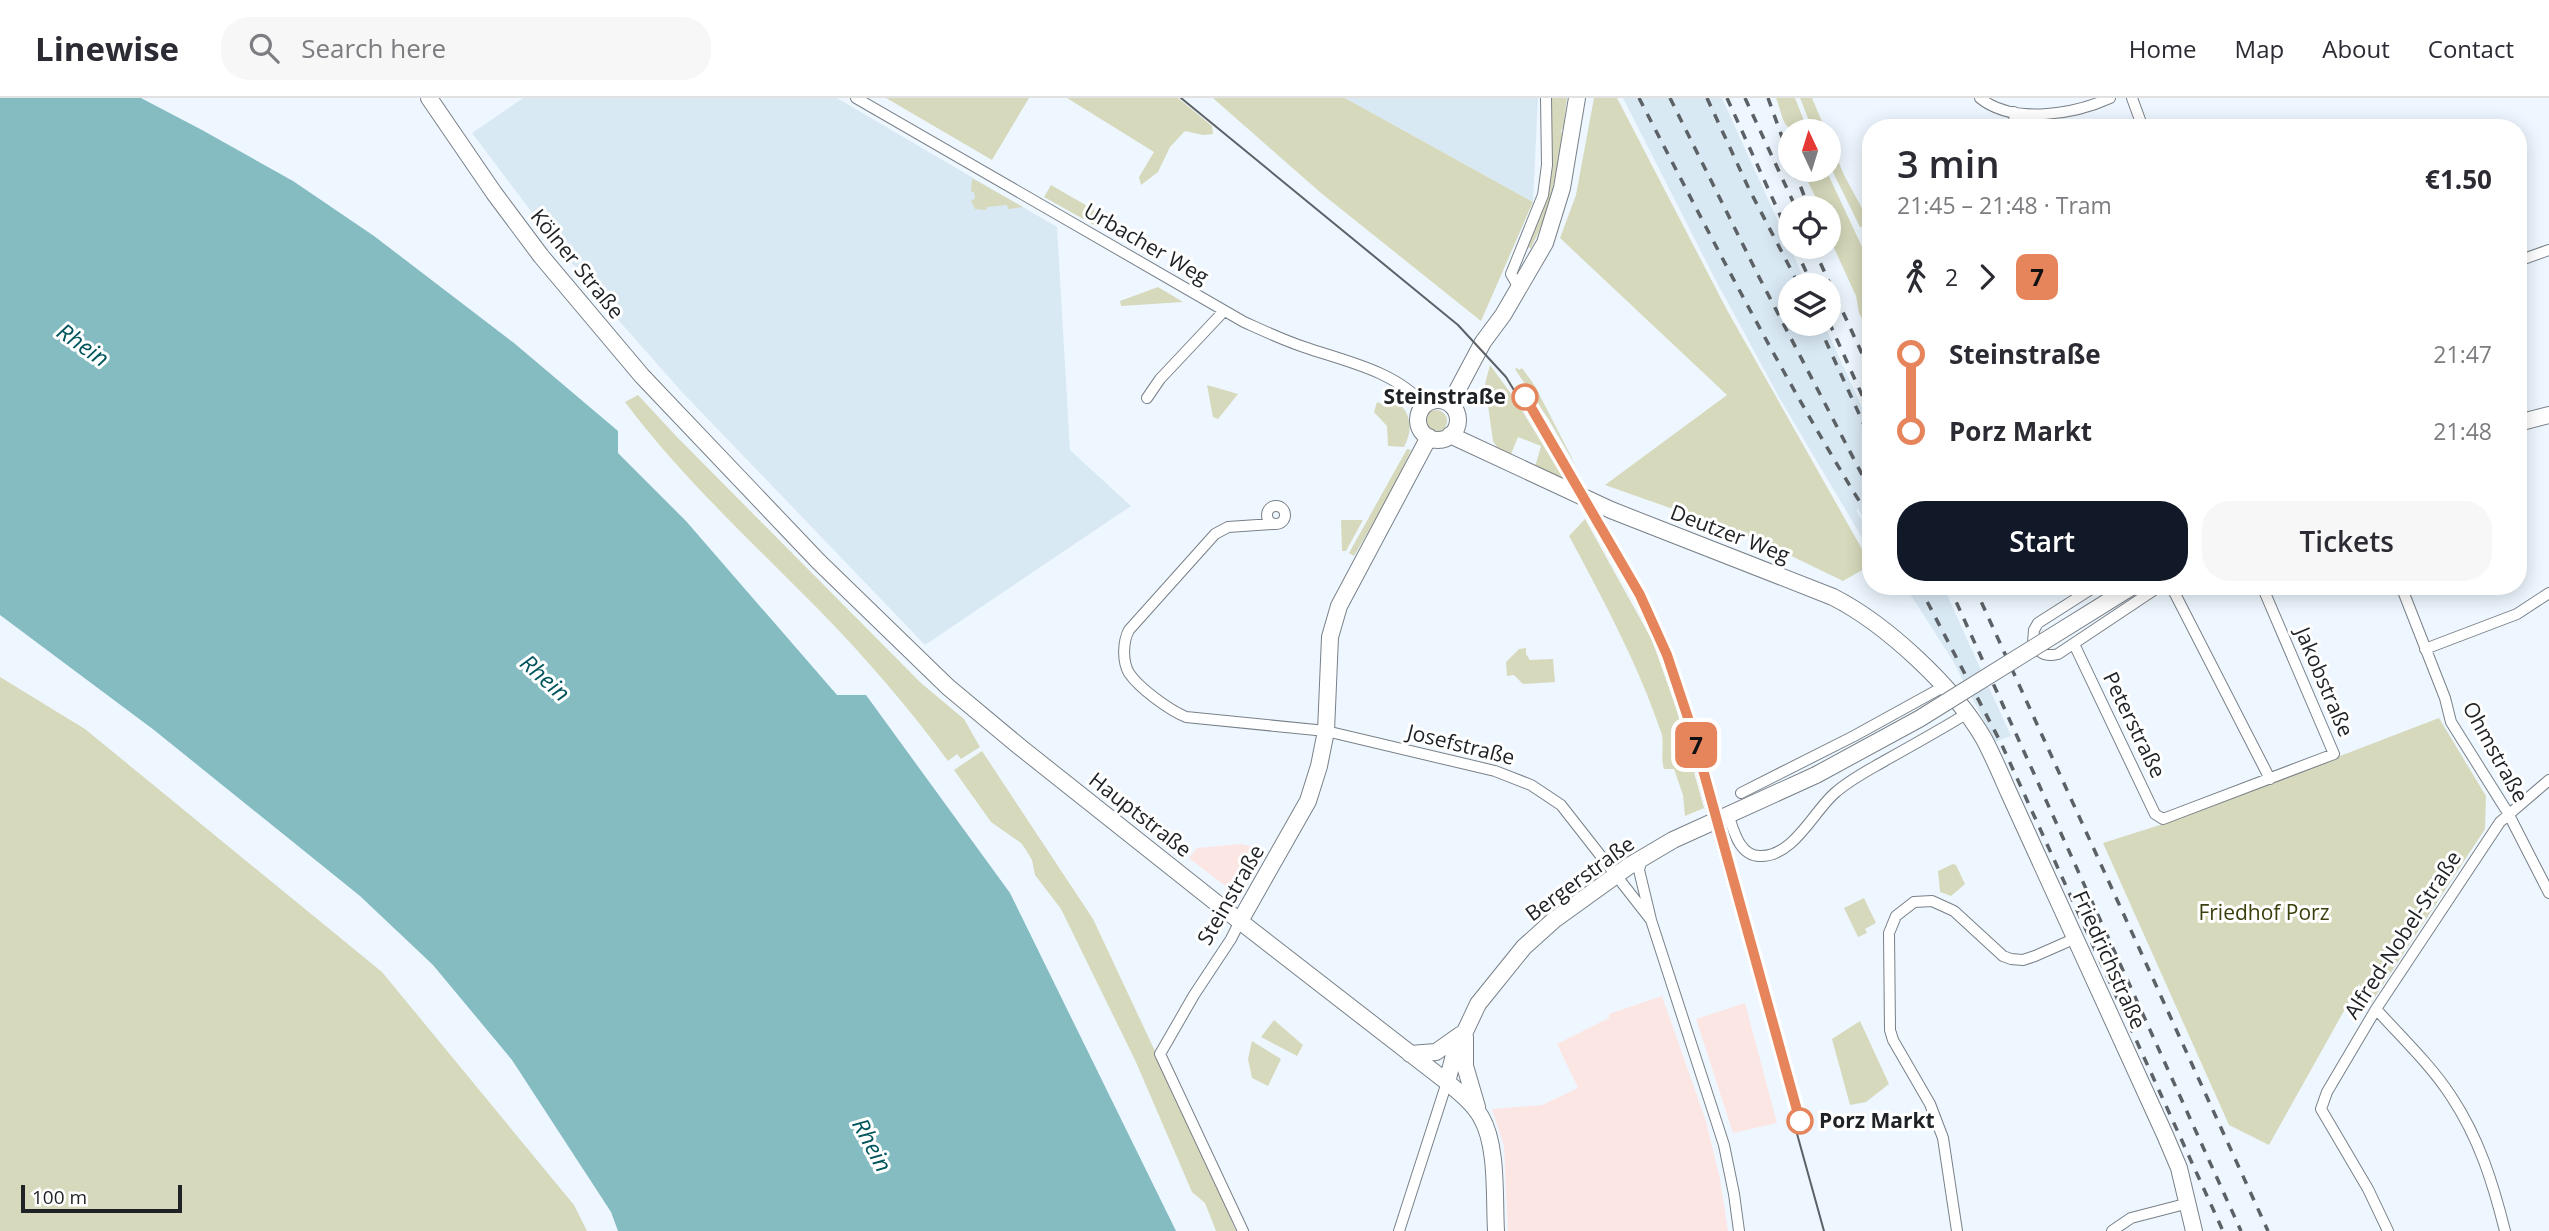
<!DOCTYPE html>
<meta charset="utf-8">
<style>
:root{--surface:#fff;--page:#f7f7f7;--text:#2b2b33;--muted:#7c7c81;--line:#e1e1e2;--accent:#111827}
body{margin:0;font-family:"Open Sans",sans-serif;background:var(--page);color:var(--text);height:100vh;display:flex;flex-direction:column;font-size:26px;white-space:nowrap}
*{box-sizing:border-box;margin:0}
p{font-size:23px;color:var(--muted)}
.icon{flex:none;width:38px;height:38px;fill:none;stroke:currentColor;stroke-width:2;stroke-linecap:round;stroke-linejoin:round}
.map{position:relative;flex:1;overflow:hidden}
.sheet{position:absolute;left:1862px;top:21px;width:665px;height:476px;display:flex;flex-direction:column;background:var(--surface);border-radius:28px;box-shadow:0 4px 18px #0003}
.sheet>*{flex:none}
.badge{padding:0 14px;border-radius:10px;font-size:24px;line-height:46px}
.needle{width:46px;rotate:356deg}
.tools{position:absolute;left:1778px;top:21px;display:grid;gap:14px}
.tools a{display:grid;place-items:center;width:63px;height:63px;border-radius:50%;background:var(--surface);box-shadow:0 4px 18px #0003;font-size:35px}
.scale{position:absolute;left:21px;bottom:18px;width:161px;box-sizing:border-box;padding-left:7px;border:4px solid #202326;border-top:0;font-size:19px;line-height:24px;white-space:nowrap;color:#202326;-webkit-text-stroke:5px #fff;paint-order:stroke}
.map>.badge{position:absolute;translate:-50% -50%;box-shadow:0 0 0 4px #fff}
.legs{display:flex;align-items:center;gap:10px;height:77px;padding:0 35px;font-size:23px}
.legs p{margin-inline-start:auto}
.headline{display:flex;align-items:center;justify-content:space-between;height:119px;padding:0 35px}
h1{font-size:38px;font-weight:600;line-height:52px}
.cta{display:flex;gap:14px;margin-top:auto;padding:14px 35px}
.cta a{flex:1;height:80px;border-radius:28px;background:var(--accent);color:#fff;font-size:28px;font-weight:600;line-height:80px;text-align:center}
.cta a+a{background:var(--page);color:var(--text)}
ul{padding:0 35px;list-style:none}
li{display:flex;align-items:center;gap:24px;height:77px;font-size:26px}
li i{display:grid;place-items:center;width:10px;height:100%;margin:0 9px;background:currentColor}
li i::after{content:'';width:18px;height:18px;margin:-9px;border:5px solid;border-radius:50%;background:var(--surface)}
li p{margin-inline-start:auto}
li:first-child i{background:linear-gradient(#0000 50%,currentColor 0)}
li:last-child i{background:linear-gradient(currentColor 50%,#0000 0)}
header{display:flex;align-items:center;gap:42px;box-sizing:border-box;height:98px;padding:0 35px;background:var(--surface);border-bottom:2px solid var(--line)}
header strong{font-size:33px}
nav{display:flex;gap:38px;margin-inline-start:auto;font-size:24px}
.search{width:490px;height:63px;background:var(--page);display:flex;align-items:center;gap:18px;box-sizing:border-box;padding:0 24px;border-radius:28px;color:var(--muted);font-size:26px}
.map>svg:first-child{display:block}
.built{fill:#d9e9f4}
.education{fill:#fce6e3}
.green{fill:#d6d9bb}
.water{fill:#85bcc2}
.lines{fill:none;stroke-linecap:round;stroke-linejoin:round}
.street-casing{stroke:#798188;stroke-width:12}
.secondary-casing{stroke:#798188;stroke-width:18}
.street{stroke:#fff;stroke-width:10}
.secondary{stroke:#fff;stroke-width:16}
.tram{stroke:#5c6165;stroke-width:2}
.rail{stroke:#5c6165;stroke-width:3.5;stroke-dasharray:9 9;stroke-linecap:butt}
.secondary-bridge-casing{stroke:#798188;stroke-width:18;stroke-linecap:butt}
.secondary-bridge{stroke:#fff;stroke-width:16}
.line-1-casing{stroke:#fff;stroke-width:16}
.line-1{stroke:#e6855c;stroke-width:10}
.stop-1-dot{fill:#fff;stroke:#e6855c;stroke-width:3.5}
.labels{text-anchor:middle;stroke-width:6;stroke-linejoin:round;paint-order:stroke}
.street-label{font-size:21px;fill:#202326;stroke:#fff}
.stop-label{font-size:21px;font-weight:bold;fill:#202326;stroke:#fff;text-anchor:end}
.park-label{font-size:21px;fill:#3c3f0c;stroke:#fff}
.water-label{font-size:23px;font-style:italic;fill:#00545c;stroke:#fff}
</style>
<header>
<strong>Linewise</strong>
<div class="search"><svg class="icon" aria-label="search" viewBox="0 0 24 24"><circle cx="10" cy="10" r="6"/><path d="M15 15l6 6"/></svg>Search here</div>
<nav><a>Home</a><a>Map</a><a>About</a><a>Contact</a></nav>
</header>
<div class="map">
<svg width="2549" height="1133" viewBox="0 0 2549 1133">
<rect width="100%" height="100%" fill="#eef7ff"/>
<!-- built -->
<path class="built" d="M523,0h314l220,129 13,223 61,56 -206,139 -244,-254 -68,-77 -24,-33 -26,-27 -91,-121z
M1345,0h193l-5,104z
M1623,0h99l85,187h-17v39h34l47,103v104l-13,-22 -2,1 15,26v17l-91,-154 -66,-122z
M1905,488h38l68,150 -16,6 -42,-81z"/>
<!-- education -->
<path class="education" d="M1240,746l20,4 -21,35 -6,4 -8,-1 -36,-28 8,-10z
M1662,898l44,125 14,58 8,52h-220l-4,-85 -12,-37 50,-4 36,-17 -21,-44 52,-26v-4z
M1745,905l32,120 -44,10 -37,-114z"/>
<!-- green -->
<path class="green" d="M886,0h143l-37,62z
M1067,0h111l34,28 1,8 -10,1 -18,-4 -15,16 -12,25 -17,13 -2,-8 15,-25z
M1213,0h132l188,104 -52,119 -160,-128z
M1547,0h20l-4,31 -2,1 1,5c-6,41 -12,77 -31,113l-5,-1 12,-26z
M1594,0h23l110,212 144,255 -28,16 -91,-44 -147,-52 122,-90 -167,-157 16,-43z
M1776,0h19l13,33c-28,0 -23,-10 -32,-33z
M1800,0h12l14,33h-13z
M1829,41l15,36 27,50 -11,2 -31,-63z
M1802,72h24l45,96v70l-12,-23 -3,-17 -27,-59v-29h-8z
M972,81l3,1 48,27 -15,2 -1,-4 -20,2 -1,3 -11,-1 -4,-9 4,-1 -1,-7h-3z
M1051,87l50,29 -7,11 -50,-28z
M1158,189l25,15 -62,4 -1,-5z
M1490,267l25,34 50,82 -30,-14 6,-21 -23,-9 -7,17 -14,-7 -4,-6 -8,-57z
M1517,270l2,2 3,-2 13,18 42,82 -28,-48 -34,-51z
M1207,287l31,9 -20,25 -5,-2z
M1382,294c25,12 35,30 22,55l-16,-1 -1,-20 -13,-14 3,-10 4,2 5,-6z
M638,297l39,42 244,246 43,36 16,28 -19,12 -4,-5 -9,7c-39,-53 -82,-103 -128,-150 -67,-68 -138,-133 -195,-209z
M1425 323a11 11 0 1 1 22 0a11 11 0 1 1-22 0Z
M1407,351l4,1 -32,68 -4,2 -21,36 -5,-3z
M1585,421l67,121 24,68 28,100 -19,8 -2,-21 -9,-26h-10c-4,-12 1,-25 -3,-37 -23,-68 -58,-133 -92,-196z
M1341,422h22l-17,31h-4z
M1526,550v6l4,6 23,-1 2,23 -32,2 -9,-9 -7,1 -1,-14 13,-13z
M0,579l85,52 297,243 192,233 13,26h-587z
M2439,620l47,78 -1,33 -114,174 -12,-19 -90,161 -40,-20 -126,-282 60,-19z
M982,653l111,168 107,228 36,84h-20l-11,-28 -13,-11 -57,-132 -74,-151 -26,-34 -3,-15 -6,-10 -5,-7 -30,-21 -37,-52z
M1953,766l3,1 9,19 -14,12 -11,-4 -2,-21z
M1864,800l12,25 -11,6 2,4 -9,4 -14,-29z
M1274,922l29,25 -6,11 -36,-19z
M1860,923l29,63 -23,18 -16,3 -18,-66z
M1252,943l29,18 -13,27 -16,-8 -4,-19z"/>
<!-- water -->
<path class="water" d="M0,0h141l61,32 91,51 81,55 140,107 104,88v22l68,68 151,174h29l144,198 166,338h-558l-7,-19 -99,-152 -79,-95 -73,-69 -206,-166 -154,-115z"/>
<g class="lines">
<!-- street casing -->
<g class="street-casing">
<path id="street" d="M856,0l388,224c20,9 39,18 60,25 40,14 92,24 120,58
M1980,0c33,27 95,16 130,0
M2132,0l11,30
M2014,14l1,16
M2518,163l31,-11
M1519,190l-8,-14 32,-79 4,-30 -1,-67
M1147,300l13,-19 64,-68
M1267 417a9 9 0 1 1 18 0a9 9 0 1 1-18 0Z
M1273,426l-45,3 -13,7 -86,96c-6,11 -7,31 0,43 10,15 40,37 57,44l140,14 169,40 36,14 30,20 90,115
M2096,488l-58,37 -4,7 -1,13c6,11 13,14 25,11l102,-68
M2171,488l99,193
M2401,488l44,112 6,24 57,91 41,80
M2074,546l81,170 8,5 171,-65 -72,-168
M2425,551l92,-35 32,-21
M1741,695l113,-57 89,-49
M1729,719c5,15 11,39 31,39 34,1 54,-46 76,-64 15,-13 33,-22 50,-32 27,-15 54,-30 80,-46
M1642,760l-3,12 12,50 73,225 10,49 5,37
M1240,823l-9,18 -37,56 -34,59 83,177
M2376,911c25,28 54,55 75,87 28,42 42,87 54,135
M1399,1133l48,-149
M1957,1133l-14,-93 -13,-34 -37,-64 -3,-10 -1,-97 7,-17 18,-14 18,-1 22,10 49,45 8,3 12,1 12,-4 41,-18
M2112,1133l19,-13 58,-15
M2388,1133l-20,-42 -47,-80 6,-17 49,-83 124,-187 49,-42"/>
</g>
<!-- secondary casing -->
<g class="secondary-casing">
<path id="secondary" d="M429,0l65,95 47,63 101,120 177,186 129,125 72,60 199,158 228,177c12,10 26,21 34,35 17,29 13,81 15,114
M1418 322a20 20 0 1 1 40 0a20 20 0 1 1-40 0Z
M1450,306l33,-62 20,-27 42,-72 17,-55 15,-90
M2518,325l31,-8
M1450,337l161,75 222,87c53,27 121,90 151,142 9,17 17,36 25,54l156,342 14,33 15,63
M1240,823l68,-120 11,-35 7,-35 4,-94 9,-31 90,-169
M1465,939v29l12,41
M1410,956l26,-2 24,-17
M1447,984l7,-27 24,-51 46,-57 30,-27 75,-54 44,-26 143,-65"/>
</g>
<!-- street -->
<use href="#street" class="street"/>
<!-- secondary -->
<use href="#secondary" class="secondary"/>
<!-- tram -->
<path class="tram" d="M1181,0l277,227 48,52 91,150 38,70 27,61 13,36 149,537"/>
<!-- rail -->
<path class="rail" d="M1639,0c74,143 147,286 232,422
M1670,0l90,181 111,213
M1707,0l42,91 50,96
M1727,0l63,139
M1745,0l51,110
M1768,0l22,61
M1794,72l15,38
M1795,149l17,38
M1813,149l58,126
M1829,224l42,93
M1818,226l53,116
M1919,488l82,157 222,488
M1949,488l292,645
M1974,488l294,645"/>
<!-- secondary-bridge casing -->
<g class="secondary-bridge-casing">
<path id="secondary-bridge" d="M1816,677l103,-56 214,-133"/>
</g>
<!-- secondary-bridge -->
<use href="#secondary-bridge" class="secondary-bridge"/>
</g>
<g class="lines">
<!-- line-1 casing -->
<g class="line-1-casing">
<path id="line-1" d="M1525,299l115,198 27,60 25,75 108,391"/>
</g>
<!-- line-1 -->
<use href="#line-1" class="line-1"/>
</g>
<!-- markers -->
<g class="stop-1-dot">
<circle cx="1525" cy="299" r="12"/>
<circle cx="1800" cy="1023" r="12"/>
</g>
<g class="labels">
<!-- street labels -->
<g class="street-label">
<text transform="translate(1146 146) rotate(30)" y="7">Urbacher Weg</text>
<text transform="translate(577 166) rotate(51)" y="7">Kölner Straße</text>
<text transform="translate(1730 436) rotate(21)" y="7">Deutzer Weg</text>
<text transform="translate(2324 584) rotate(67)" y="7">Jakobstraße</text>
<text transform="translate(2134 627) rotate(64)" y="7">Peterstraße</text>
<text transform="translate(1461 647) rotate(14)" y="7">Josefstraße</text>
<text transform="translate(2495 654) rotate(61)" y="7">Ohmstraße</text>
<text transform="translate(1140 717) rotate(38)" y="7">Hauptstraße</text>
<text transform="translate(1580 781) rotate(-36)" y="7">Bergerstraße</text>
<text transform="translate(1231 797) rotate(-60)" y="7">Steinstraße</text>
<text transform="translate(2403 837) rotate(-57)" y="7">Alfred-Nobel-Straße</text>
<text transform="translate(2109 862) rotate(66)" y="7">Friedrichstraße</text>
</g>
<!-- stop labels -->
<g class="stop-label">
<text x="1506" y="306">Steinstraße</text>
<text x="1819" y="1030" text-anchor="start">Porz Markt</text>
</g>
<!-- park labels -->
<g class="park-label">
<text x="2264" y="822">Friedhof Porz</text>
</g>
<!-- water labels -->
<g class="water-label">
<text transform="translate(83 247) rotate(35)" y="8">Rhein</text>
<text transform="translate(545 580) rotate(42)" y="8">Rhein</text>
<text transform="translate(872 1047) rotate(62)" y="8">Rhein</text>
</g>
</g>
</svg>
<div class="tools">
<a><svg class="needle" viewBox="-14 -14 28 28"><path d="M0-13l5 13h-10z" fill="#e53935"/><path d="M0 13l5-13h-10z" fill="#7c7c81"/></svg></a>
<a><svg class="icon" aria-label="locate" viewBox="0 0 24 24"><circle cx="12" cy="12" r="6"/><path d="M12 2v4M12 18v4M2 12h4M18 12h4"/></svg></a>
<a><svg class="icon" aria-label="layers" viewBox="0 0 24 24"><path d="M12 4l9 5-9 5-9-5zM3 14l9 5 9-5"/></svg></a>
</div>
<div class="scale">100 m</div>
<b class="badge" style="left:1696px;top:647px;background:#e6855c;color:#111">7</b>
<section class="sheet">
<div class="headline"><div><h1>3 min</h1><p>21:45 – 21:48 · Tram</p></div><b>€1.50</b></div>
<div class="legs"><svg class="icon" aria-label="walk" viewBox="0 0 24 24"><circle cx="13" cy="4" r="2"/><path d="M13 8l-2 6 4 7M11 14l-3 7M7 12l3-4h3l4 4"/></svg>2<svg class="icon" aria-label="forward" viewBox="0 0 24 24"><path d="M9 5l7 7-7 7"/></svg><b class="badge" style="background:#e6855c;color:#111">7</b></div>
<ul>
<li><i style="color:#e6855c"></i><b>Steinstraße</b><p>21:47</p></li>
<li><i style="color:#e6855c"></i><b>Porz Markt</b><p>21:48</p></li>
</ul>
<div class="cta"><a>Start</a><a>Tickets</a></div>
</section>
</div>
